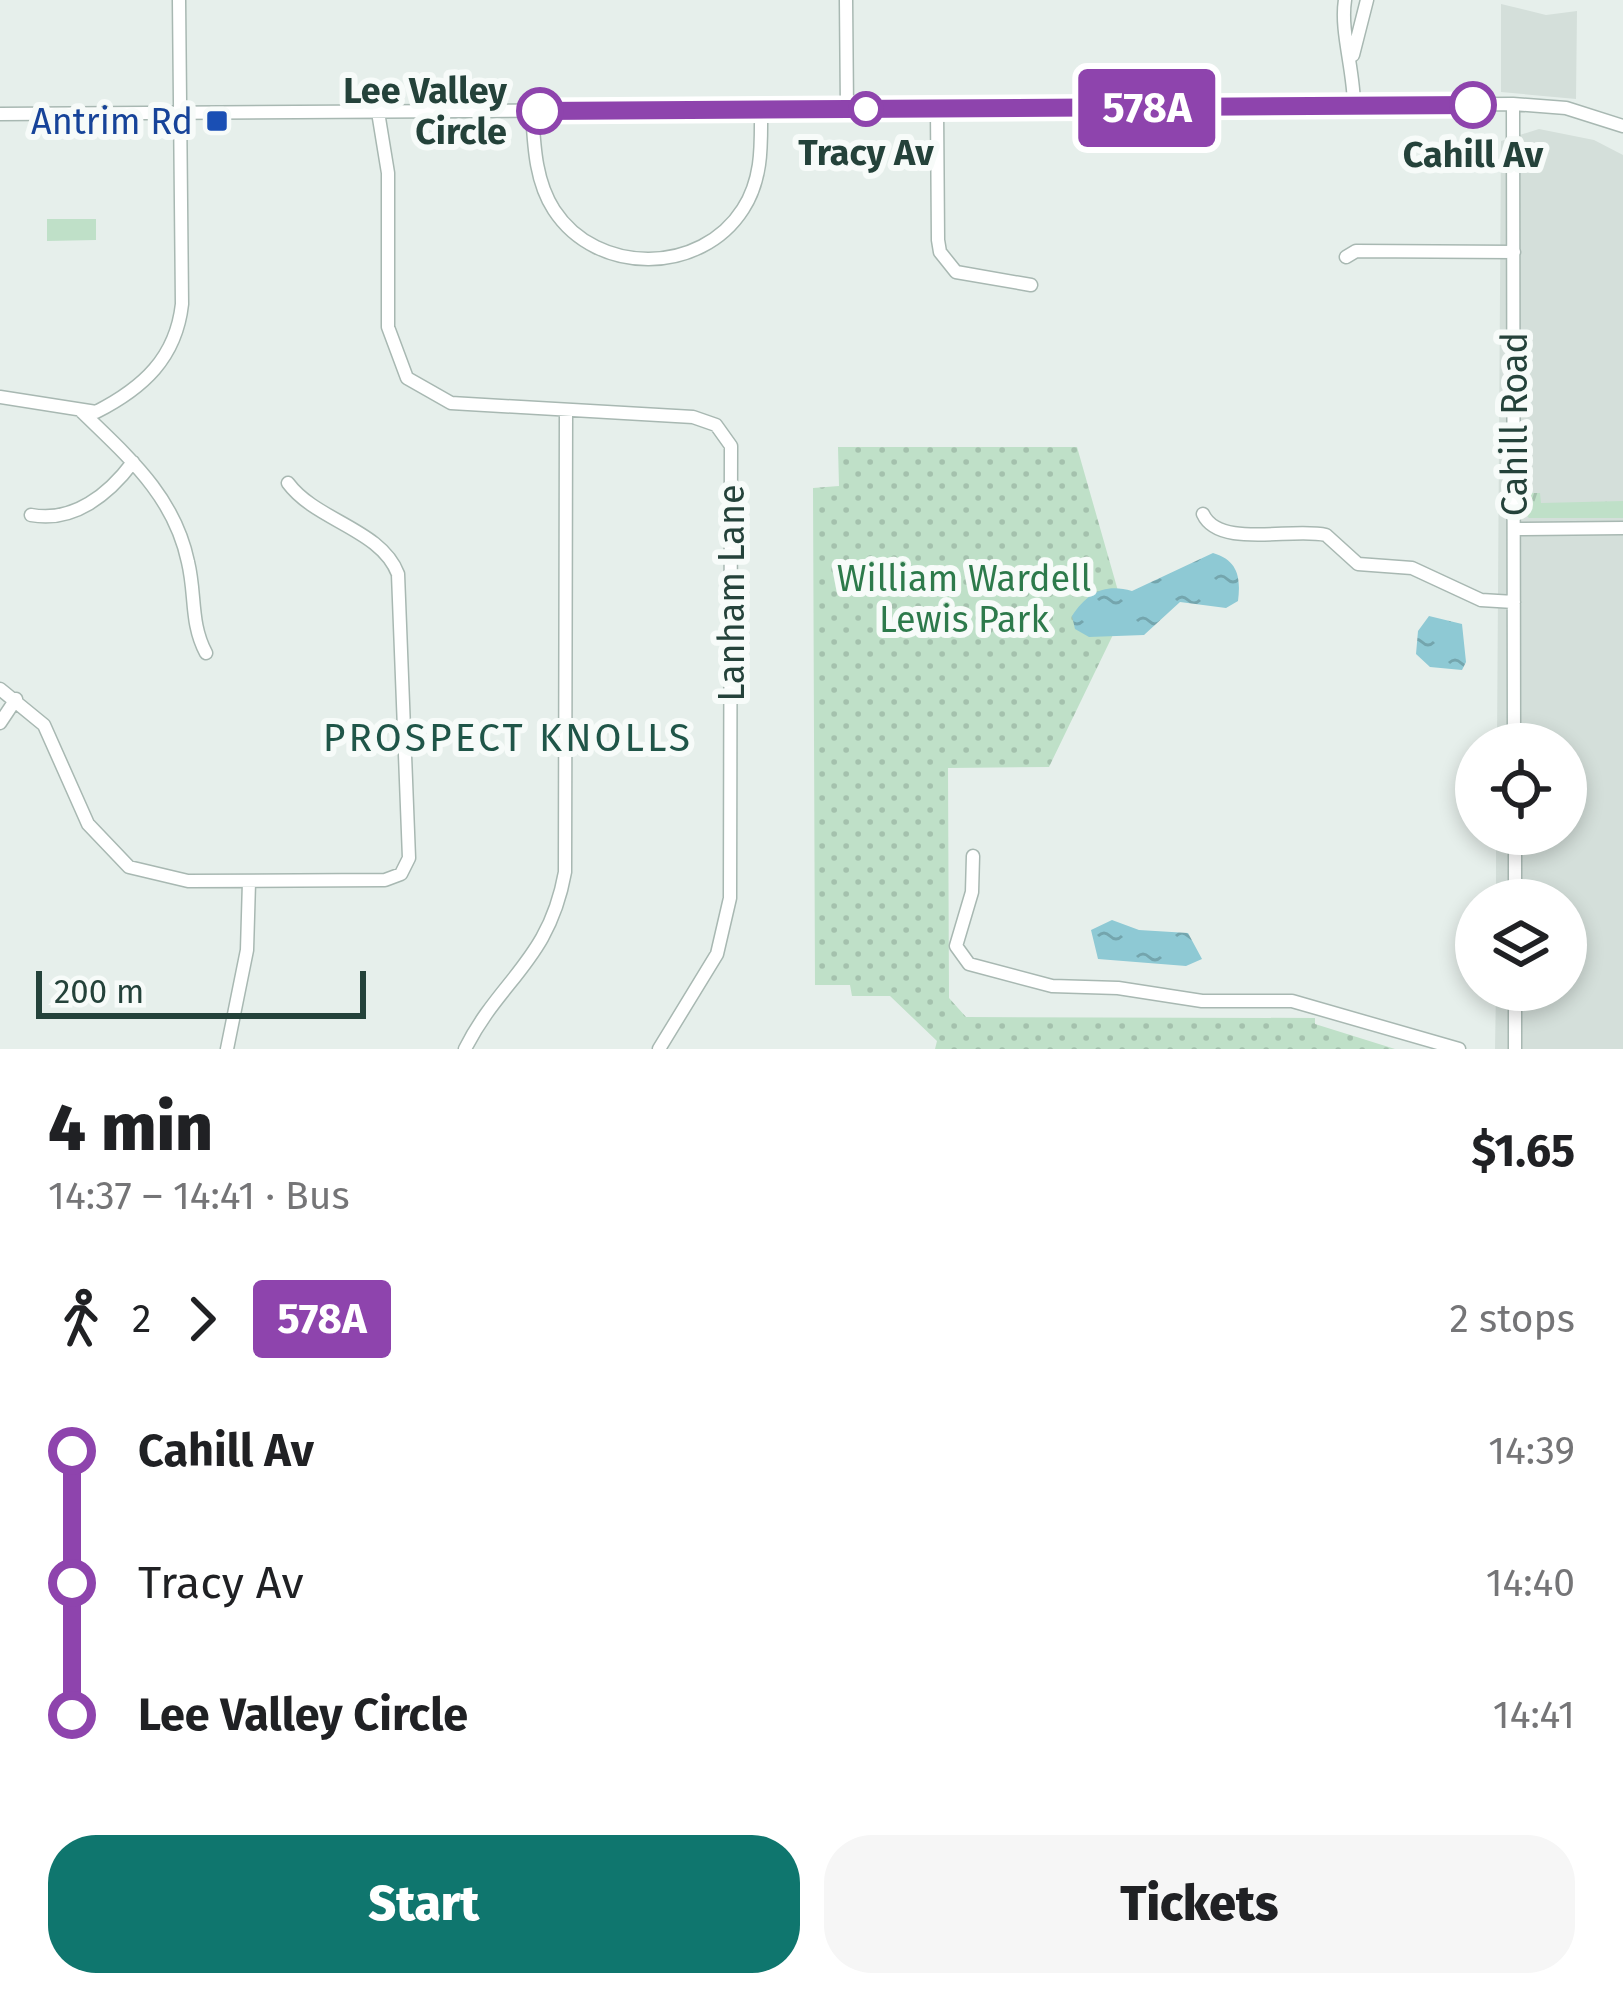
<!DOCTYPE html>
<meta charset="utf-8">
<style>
:root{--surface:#fff;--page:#f6f6f6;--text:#202124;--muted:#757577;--accent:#0f766e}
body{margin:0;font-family:"Fira Sans",sans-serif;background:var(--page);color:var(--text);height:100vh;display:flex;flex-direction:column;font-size:45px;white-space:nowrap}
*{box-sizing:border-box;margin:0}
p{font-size:39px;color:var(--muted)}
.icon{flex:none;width:66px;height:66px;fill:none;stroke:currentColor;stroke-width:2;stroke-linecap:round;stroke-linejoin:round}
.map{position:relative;height:1049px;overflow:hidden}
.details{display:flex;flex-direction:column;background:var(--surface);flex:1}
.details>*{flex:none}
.badge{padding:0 24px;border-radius:9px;font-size:42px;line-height:78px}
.tools{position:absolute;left:1455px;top:723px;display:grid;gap:24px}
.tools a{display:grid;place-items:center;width:132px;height:132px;border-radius:50%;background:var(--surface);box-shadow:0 6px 18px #0003;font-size:60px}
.scale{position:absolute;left:36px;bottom:30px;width:330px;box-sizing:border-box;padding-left:12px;border:6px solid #24423a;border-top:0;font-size:33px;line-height:42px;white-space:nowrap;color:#24423a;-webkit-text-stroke:9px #f7fbf9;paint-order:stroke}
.map>.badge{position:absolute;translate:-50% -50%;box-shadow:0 0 0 6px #fff}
.legs{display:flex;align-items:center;gap:18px;height:132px;padding:0 48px;font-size:39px}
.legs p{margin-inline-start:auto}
.headline{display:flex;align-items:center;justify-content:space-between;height:204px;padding:0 48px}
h1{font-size:66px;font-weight:800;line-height:90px}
.primary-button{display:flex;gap:24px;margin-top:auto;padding:24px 48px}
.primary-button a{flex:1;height:138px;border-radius:48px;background:var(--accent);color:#fff;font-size:48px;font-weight:800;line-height:138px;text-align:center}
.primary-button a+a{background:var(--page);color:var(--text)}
ul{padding:0 48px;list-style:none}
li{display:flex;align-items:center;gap:42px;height:132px;font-size:45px}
li i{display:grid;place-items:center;width:18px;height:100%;margin:0 15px;background:currentColor}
li i::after{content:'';width:30px;height:30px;margin:-15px;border:9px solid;border-radius:50%;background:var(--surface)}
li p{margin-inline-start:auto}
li:first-child i{background:linear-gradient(#0000 50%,currentColor 0)}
li:last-child i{background:linear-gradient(currentColor 50%,#0000 0)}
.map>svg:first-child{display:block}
.built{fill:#d4dfda}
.grass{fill:url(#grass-tufts)}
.park{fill:url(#park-dots)}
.garden{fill:#bfe0c8}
.water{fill:url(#water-ripples)}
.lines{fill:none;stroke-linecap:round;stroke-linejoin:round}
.minor-casing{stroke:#a8b8b2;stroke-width:15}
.minor{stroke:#fff;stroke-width:12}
.line-1-casing{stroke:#fff;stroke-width:27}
.line-1{stroke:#8e44ad;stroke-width:18}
.stop-1-dot{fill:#fff;stroke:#8e44ad;stroke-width:6}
.transit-dot{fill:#1a4fb4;stroke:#f7fbf9;stroke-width:4.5}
.labels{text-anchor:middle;stroke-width:12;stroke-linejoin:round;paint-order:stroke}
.stop-label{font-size:36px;font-weight:bold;fill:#24423a;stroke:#f7fbf9}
.transit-label{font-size:36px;fill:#164399;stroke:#f7fbf9;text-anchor:end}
.street-label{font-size:36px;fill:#24423a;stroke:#f7fbf9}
.park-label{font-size:36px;fill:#2d7a4b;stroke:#f7fbf9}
.neighbourhood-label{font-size:39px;letter-spacing:3px;fill:#1f5548;stroke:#f7fbf9}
</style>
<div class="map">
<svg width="1623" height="1049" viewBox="0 0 1623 1049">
<defs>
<pattern id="grass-tufts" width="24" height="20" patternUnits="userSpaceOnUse" patternTransform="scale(3)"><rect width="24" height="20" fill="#bfe0c8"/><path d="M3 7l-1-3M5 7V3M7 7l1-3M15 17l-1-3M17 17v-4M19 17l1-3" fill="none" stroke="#a4c1ad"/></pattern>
<pattern id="park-dots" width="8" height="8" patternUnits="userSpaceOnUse" patternTransform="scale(3)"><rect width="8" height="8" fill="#bfe0c8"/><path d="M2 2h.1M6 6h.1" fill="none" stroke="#a4c1ad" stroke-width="1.8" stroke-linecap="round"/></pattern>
<pattern id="water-ripples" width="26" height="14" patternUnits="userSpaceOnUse" patternTransform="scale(3)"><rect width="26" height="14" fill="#8ec9d4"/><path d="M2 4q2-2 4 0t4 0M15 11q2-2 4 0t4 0" fill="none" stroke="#74a5ad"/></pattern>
</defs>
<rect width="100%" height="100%" fill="#e6efeb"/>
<!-- built -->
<path class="built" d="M1501,4l45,11 31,-4 -1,88 -75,-7z
M1539,129l55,11 29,15v894h-128l1,-59h70v-90h-70v-66h70v-90h-69l4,-603z"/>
<!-- grass -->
<path class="grass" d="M1529,493h11l1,10 82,-2v17h-94l-7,-7v-13z"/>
<!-- park -->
<path class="park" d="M838,447h239l47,165 -75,155 -101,1 1,230 17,19 349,1v6l80,25h-460l2,-8 -47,-45h-38l-2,-11h-35l-2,-497 26,-2z"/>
<!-- garden -->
<path class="garden" d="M47,219h49v21l-49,1z"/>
<!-- water -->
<path class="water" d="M1213,553c25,7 28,25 25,48l-12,7 -46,-6 -36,33 -55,2 -14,-8 -3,-13c15,-23 33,-33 60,-25z
M1429,616l33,8 4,38 -4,8 -32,-3 -14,-13 2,-23z
M1112,920l27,10 49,3 14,26 -16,7 -88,-7 -7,-29z"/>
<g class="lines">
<!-- minor casing -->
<g class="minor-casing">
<path id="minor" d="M846,0l1,109
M1345,0c-5,31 9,70 9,106
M1353,55l14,-55
M1513,104l1,640
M937,109l1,131 2,12 16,20 75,13
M532,111c2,33 3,70 22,99 43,66 147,65 189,-1 20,-31 18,-65 18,-99
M378,112l10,61v154l19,51 44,25 242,14 23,8 15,21 -1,452 -13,56 -58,95
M0,114l1513,-10 53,4 57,18
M1346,257l10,-6 158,1
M0,397l96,15c47,-24 80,-54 86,-108l-3,-304
M81,411c46,45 93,84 107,151 8,33 2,61 18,91
M1203,514c16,35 90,13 123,21l32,29 54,4 69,32 33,2
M31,515c43,8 78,-21 102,-53
M1514,529l109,-1
M0,689l44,36 44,99 41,43 59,14 197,-1 16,-6 8,-16 -11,-284c-17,-45 -82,-53 -110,-91
M0,723l16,-24
M1515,834v66
M973,856l-1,36 -16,54 13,18 83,22 66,2 84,13h90l167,48
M1515,990v59
M227,1049l20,-99 2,-68
M465,1049c35,-70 84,-88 100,-177l1,-461"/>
</g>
<!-- minor -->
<use href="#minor" class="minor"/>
</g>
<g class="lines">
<!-- line-1 casing -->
<g class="line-1-casing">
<path id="line-1" d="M540,111l933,-6"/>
</g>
<!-- line-1 -->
<use href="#line-1" class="line-1"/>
</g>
<!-- markers -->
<g class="stop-1-dot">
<circle cx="1473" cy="105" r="21"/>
<circle cx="866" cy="109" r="15"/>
<circle cx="540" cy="111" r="21"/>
</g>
<rect class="transit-dot" x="205" y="109" width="24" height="24" rx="6"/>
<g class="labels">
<!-- stop labels -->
<g class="stop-label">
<text x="507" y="103" text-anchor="end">Lee Valley<tspan x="507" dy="41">Circle</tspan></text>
<text x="866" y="165">Tracy Av</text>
<text x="1473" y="167">Cahill Av</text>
</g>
<!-- transit labels -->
<g class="transit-label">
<text x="193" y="134">Antrim Rd</text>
</g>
<!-- street labels -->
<g class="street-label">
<text transform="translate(1514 424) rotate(-90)" y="13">Cahill Road</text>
<text transform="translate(731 593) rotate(-90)" y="13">Lanham Lane</text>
</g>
<!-- park labels -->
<g class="park-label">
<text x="964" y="591">William Wardell<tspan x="964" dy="41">Lewis Park</tspan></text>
</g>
<!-- neighbourhood labels -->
<g class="neighbourhood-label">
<text x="508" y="751">PROSPECT KNOLLS</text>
</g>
</g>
</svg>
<div class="tools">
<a><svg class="icon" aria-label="locate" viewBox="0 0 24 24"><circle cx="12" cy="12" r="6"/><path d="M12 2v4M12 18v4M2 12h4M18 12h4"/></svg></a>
<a><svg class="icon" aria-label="layers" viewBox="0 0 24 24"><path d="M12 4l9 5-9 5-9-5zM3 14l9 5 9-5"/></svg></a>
</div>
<div class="scale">200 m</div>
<b class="badge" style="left:1147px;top:108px;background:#8e44ad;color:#fff">578A</b>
</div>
<section class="details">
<div class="headline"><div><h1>4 min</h1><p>14:37 – 14:41 · Bus</p></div><b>$1.65</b></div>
<div class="legs"><svg class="icon" aria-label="walk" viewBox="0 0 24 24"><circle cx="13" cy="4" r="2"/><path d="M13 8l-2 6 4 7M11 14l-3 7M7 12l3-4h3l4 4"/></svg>2<svg class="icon" aria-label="forward" viewBox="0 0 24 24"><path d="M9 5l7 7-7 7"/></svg><b class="badge" style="background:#8e44ad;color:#fff">578A</b><p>2 stops</p></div>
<ul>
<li><i style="color:#8e44ad"></i><b>Cahill Av</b><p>14:39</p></li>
<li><i style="color:#8e44ad"></i><span>Tracy Av</span><p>14:40</p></li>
<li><i style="color:#8e44ad"></i><b>Lee Valley Circle</b><p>14:41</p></li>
</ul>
<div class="primary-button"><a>Start</a><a>Tickets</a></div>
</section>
